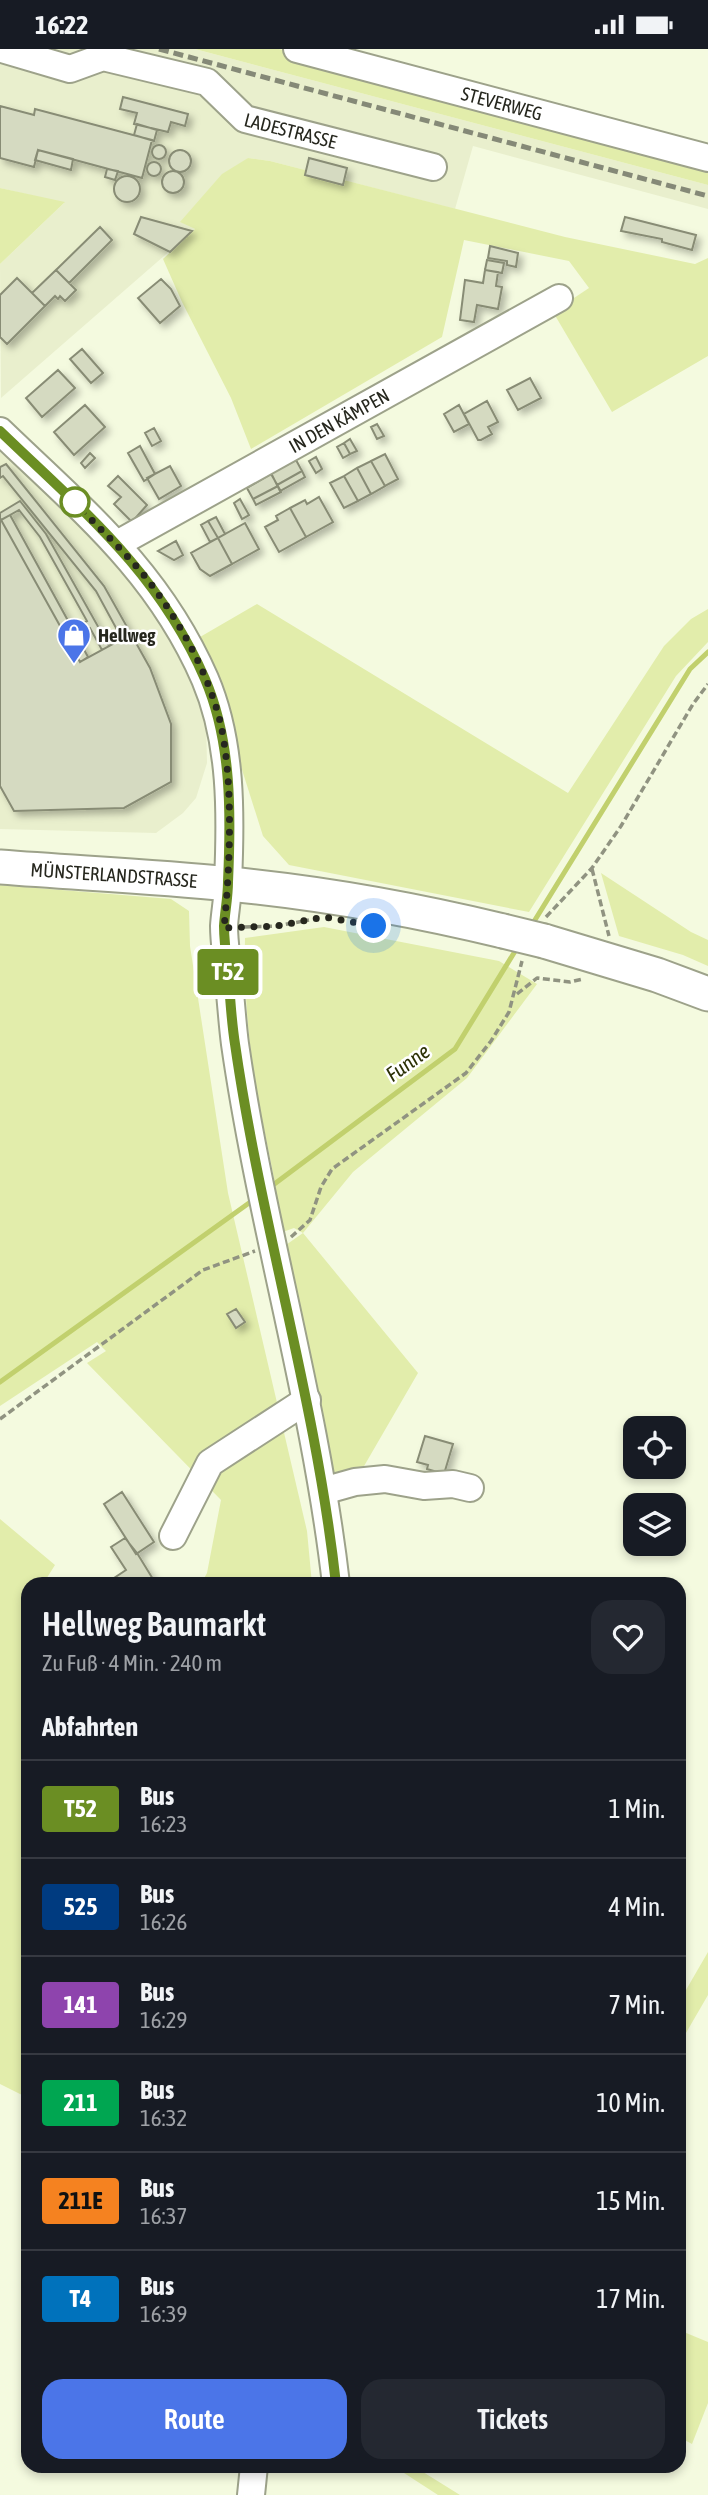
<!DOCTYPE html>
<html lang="de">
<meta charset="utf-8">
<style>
:root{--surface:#171b24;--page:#242831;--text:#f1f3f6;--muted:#9ea1a6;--line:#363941;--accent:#4b75e8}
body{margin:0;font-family:"Asap Condensed",sans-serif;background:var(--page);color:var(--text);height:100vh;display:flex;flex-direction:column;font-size:26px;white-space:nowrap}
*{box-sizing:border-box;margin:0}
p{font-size:23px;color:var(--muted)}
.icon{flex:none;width:38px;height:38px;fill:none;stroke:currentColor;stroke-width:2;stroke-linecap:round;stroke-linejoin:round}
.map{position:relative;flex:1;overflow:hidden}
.panel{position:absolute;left:21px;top:1528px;width:665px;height:896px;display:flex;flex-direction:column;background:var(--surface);border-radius:21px;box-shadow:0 4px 10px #0003}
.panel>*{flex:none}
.badge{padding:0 14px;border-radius:5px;font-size:24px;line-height:46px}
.fabs{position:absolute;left:623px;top:1367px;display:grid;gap:14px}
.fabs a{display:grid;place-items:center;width:63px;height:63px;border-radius:14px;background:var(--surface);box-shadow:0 4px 10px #0003;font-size:35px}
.you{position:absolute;width:35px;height:35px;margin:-18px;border:5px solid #fff;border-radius:50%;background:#1a73e8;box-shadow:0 0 0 10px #1a73e833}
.map>.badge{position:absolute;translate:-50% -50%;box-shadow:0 0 0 4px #fff}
h2{padding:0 21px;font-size:26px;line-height:63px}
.round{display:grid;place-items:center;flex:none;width:74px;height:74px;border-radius:21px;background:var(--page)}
.headline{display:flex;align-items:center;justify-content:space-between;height:119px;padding:0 21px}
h1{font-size:33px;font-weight:600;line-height:52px}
.primary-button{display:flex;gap:14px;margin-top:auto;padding:14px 21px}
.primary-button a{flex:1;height:80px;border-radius:21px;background:var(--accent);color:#fff;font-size:28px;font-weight:600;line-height:80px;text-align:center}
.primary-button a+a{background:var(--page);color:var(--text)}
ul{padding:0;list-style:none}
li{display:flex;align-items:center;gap:21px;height:98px;padding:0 21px;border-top:2px solid var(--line)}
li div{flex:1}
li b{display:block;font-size:26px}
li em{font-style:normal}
li .badge{min-width:77px;font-weight:700;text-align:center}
.status{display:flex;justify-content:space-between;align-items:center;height:49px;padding:0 35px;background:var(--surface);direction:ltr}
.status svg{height:19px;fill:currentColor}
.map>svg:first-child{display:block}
.built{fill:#e9efcd}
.green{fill:#e2edab}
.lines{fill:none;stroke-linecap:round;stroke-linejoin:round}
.stream{stroke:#c1d06d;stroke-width:5}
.building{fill:#d5dac1;stroke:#888c75;stroke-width:2;filter:url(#shadow)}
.minor-casing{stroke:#9da28a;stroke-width:30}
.major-casing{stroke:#9da28a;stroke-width:37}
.path{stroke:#909381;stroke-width:3.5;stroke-dasharray:7 3.5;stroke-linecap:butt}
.minor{stroke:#fff;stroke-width:26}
.major{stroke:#fff;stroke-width:33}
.rail{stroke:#858977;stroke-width:5;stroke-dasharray:10 5;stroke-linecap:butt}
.major-bridge-casing{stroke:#9da28a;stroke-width:37;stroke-linecap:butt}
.major-bridge{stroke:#fff;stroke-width:33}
.line-casing{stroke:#fff;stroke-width:16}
.line{stroke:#6b8e23;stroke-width:10}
.walk{stroke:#26271e;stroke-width:7;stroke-dasharray:0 12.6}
.stop-dot{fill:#fff;stroke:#6b8e23;stroke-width:3.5}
.labels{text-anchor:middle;stroke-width:5;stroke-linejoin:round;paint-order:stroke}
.street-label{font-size:19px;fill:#26271e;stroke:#fff}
.poi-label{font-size:19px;font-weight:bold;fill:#26271e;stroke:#fff;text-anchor:start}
.water-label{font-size:21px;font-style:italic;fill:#2c3106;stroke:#fff}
</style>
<div class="status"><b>16:22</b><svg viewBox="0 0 49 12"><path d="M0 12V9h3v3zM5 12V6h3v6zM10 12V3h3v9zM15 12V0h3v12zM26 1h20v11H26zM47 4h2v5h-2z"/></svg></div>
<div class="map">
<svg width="708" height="2446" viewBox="0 0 708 2446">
<defs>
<filter id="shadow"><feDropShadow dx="4.5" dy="4.5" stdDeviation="3.5" flood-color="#0004"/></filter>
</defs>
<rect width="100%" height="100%" fill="#f4fadf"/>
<!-- built -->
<path class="built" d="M0,0h195l513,136v24l-235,-63 -18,63 -185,-48 -22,-3 -67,64 14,7 -194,169 -1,-134 64,-61 -64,-15z
M0,380l120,119 68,117 18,57 1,41 -11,35 -13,15 -27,20 -156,-4z"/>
<!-- green -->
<path class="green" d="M195,0h84l429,115v21z
M248,109l22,3 295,76 130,27 13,-6v98l-96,56 -59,-100 36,-24 -20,-27 -105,-21 -22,97 -191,112 -20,-51 -49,-96 -19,-43 32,-30 -15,-7 42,-48z
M0,139l65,14 -65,62z
M257,555l311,189 96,-147 27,-27 17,-10v33l-32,34 -147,236 -240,-47 -26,-29 -63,-199z
M601,824l90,59 17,8v26l-25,-11 -64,-19z
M0,836l171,14 18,12 1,35 38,247 79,338 5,53h-111l6,-11 14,-73 -134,-137 19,-12 -9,-9 -97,64z
M324,878l175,34 38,23 -70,94 -114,94 -50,61 115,140 -58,100 -31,8 -46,-234 20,-14 -9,-5 -14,5c-1,-46 -15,-93 -23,-139 -9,-52 -13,-104 -12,-156z
M0,1470l55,46 -12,19h-15v23l-6,9 6,4v478l-28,-14z
M708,1903v43l-29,50v-43z
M679,2281l29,12v61l-16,41 -13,-7z
M408,2417h18l-3,6 37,23h-22l-34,-22z"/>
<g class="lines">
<!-- stream -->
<path class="stream" d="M530,879l160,-259 18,-17
M269,1139l186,-139 62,-101
M0,1333l256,-184"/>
</g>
<!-- building -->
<path class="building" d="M123,48l65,17 -3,12 -14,-4 -3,10 -34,-8 3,-11 -17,-4z
M0,57l34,9 1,-6 117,31 -10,38 -104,-28 -4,17 -34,-9z
M137,75l20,6 -3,11 -20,-6z
M152 103a7 7 0 1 1 14 0a7 7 0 1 1-14 0Z
M38,101l35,9 -2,11 -36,-10z
M169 112a11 11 0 1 1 22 0a11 11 0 1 1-22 0Z
M309,109l38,10 -4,17 -38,-10z
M147 120a7 7 0 1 1 14 0a7 7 0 1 1-14 0Z
M107,120l11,2 -3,9 -10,-3z
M162 133a11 11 0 1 1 22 0a11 11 0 1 1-22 0Z
M114 140a13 13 0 1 1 26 0a13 13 0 1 1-26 0Z
M141,168l51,14 -22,21 -36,-18z
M625,168l71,18 -4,15 -30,-8v-3l-41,-8z
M100,178l12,13 -43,43 -13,-13z
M490,197l28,7 -2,14 -9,-2v-4l-19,-3z
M487,211l17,3 -2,10 -17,-3z
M56,221l20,20 -11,11 -5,-5 -2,3 -3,-3 -10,10 -13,-13z
M485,221l13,2 -2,14 6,1 -4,22 -21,-4 -3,17 -14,-2 5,-40 18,3z
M17,229l28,28 -38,38 -7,-7v-42z
M161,230l10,10 9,17 -20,17 -22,-25z
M82,300l21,24 -12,10 -21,-24z
M58,321l17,18 -33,29 -16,-19z
M530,329l11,20 -23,12 -11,-20z
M487,352l11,21 -10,5 4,7 -11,6h-3l-14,-26z
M85,356l20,22 -31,28 -20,-23z
M459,356l10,19 -15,8 -10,-18z
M377,375l7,12 -7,3 -6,-12z
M154,379l7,13 -9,5 -7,-13z
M350,390l7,12 -7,3 -6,-11z
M344,394l6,11 -7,4 -6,-11z
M140,397l15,28 -11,7 -16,-28z
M90,404l5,5 -10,10 -4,-5z
M385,405l13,25 -13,7 -14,-25z
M316,408l6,12 -6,4 -7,-12z
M296,411l6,11 -25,14 -6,-12z
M371,412l14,25 -14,8 -14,-26z
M6,415l98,122 27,48 -9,5 -26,-48 -93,-115 -3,2v-11z
M170,417l11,20 -22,13 -12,-21z
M357,419l14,26 -13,7 -14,-25z
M302,422l3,6 -25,14 -3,-6z
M271,425l7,12 -25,13 -6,-11z
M118,427l29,29 -15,17 -18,-18 7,-7 -13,-11z
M344,427l14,25 -14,7 -14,-25z
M278,437l3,6 -25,13 -3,-6z
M319,448l14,25 -27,15 -16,-29 15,-8 2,4z
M240,450l9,16 -7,4 -8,-16z
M20,452l26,33 63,112 -7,4 -12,-22 -22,12 -4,-7 23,-12 -47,-84 -21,-27 -18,10 -1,-2v-5z
M290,459l16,29 -27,15 -14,-25 13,-7 -2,-4z
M10,466l62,113 -8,5 -63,-113z
M216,468l9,17 -7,4 -10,-17z
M0,469l80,144 51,-28 19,34 21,56v58l-47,26 -110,3 -14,-25z
M208,472l10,17 -8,4 -9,-17z
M245,474l14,26 -27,15 -14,-26z
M218,489l14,26 -22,12 -10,-7 -9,-16z
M176,492l7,14 -9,5 -16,-9z
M76,586l12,22 -8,5 -12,-22z
M236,1260l9,13 -9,6 -9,-14z
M425,1387l28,8 -9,30 -17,-5 1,-4 -11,-3z
M122,1443l32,50 -18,12 -32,-50z
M125,1489l12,15 19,31h-51l21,-14 -15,-23z"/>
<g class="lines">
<!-- minor casing -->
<g class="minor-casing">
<g id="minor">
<path id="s1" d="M2,0l68,20 33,-12 104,25 38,37 188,48"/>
<path id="s2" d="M297,0l411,109"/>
<path d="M0,382c82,79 158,140 205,248 27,63 26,136 23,203 0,15 -3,29 -4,44 0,16 3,33 4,49 3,23 4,46 7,69 26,181 80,357 101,540"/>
<path id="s3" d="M117,495l442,-246"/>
<path d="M323,1442l32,-9 30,-3 39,7 29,-2 17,4"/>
<path d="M173,1487l37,-73 97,-63"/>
<path d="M251,2446l3,-29"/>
</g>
</g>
<!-- major casing -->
<g class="major-casing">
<g id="major">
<path id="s4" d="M0,818c76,6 153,9 229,17 93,9 183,25 274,47"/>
<path d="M544,892l113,34 51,19"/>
</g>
</g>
<!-- path -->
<path class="path" d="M592,820l17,67
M546,868l46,-49 29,-42 72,-122 15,-20
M244,878l33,-1 32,-6
M517,945l20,-16 33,4 13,-3
M291,1188l19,-17 11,-33 11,-18 134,-96 25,-32 18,-29 13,-51
M0,1370l203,-149 52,-19"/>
<!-- minor -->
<use href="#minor" class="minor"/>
<!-- major -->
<use href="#major" class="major"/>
<!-- rail -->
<path class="rail" d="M159,0l549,147"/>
<!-- major-bridge casing -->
<g class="major-bridge-casing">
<path id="major-bridge" d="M503,882l41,10"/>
</g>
<!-- major-bridge -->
<use href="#major-bridge" class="major-bridge"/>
</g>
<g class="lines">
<!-- line casing -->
<g class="line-casing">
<path id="line" d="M0,382c82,79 158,140 205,248 27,63 26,136 23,203 0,15 -3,29 -4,44 0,14 2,29 4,43 2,25 3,50 7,75 26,181 81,357 101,540"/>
</g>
<!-- line -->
<use href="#line" class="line"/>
<!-- walk -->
<path class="walk" d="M75,453c25,28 53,52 76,82 30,40 57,89 69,137 14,60 10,146 4,207l53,-2 47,-9 50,9"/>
</g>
<!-- icons -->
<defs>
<g id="shop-pin" transform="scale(1.75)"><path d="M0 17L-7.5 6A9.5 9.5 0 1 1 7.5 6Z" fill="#4b75e8" stroke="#fff"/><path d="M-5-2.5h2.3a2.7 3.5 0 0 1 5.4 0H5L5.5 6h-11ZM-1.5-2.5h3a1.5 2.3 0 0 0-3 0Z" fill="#fff"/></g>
</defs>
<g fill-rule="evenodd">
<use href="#shop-pin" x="74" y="586"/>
</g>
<!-- markers -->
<circle class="stop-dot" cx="75" cy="453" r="14"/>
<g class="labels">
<!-- street labels -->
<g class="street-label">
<text dy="7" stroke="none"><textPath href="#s2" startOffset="212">STEVERWEG</textPath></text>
<text dy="7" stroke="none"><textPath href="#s1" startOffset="313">LADESTRASSE</textPath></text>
<text dy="7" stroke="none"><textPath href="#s3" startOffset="254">IN DEN KÄMPEN</textPath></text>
<text dy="7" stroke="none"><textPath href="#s4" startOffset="114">MÜNSTERLANDSTRASSE</textPath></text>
</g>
<!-- poi labels -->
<g class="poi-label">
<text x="98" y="593">Hellweg</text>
</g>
<!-- water labels -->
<g class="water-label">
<text transform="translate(408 1014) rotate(-36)" y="7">Funne</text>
</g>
</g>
</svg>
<div class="fabs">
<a><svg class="icon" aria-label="locate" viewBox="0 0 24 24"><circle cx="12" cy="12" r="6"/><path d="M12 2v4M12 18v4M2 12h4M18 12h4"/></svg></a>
<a><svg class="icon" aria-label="layers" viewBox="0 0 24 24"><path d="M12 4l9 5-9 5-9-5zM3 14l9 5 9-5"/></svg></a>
</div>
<div class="you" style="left:374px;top:877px"></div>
<b class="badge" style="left:228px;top:923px;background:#6b8e23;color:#fff">T52</b>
<section class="panel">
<div class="headline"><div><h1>Hellweg Baumarkt</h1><p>Zu Fuß · 4 Min. · 240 m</p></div><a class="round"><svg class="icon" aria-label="heart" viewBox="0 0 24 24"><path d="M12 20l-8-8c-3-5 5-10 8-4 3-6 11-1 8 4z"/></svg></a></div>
<h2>Abfahrten</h2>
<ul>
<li><span class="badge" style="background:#6b8e23;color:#fff">T52</span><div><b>Bus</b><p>16:23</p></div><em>1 Min.</em></li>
<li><span class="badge" style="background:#003b80;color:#fff">525</span><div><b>Bus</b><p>16:26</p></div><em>4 Min.</em></li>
<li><span class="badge" style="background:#8e44ad;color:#fff">141</span><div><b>Bus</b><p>16:29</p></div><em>7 Min.</em></li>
<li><span class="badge" style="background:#00a651;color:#fff">211</span><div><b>Bus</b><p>16:32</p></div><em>10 Min.</em></li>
<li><span class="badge" style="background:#f58220;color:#111">211E</span><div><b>Bus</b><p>16:37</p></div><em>15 Min.</em></li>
<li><span class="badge" style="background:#0072bc;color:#fff">T4</span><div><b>Bus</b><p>16:39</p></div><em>17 Min.</em></li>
</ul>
<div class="primary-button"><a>Route</a><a>Tickets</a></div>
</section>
</div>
